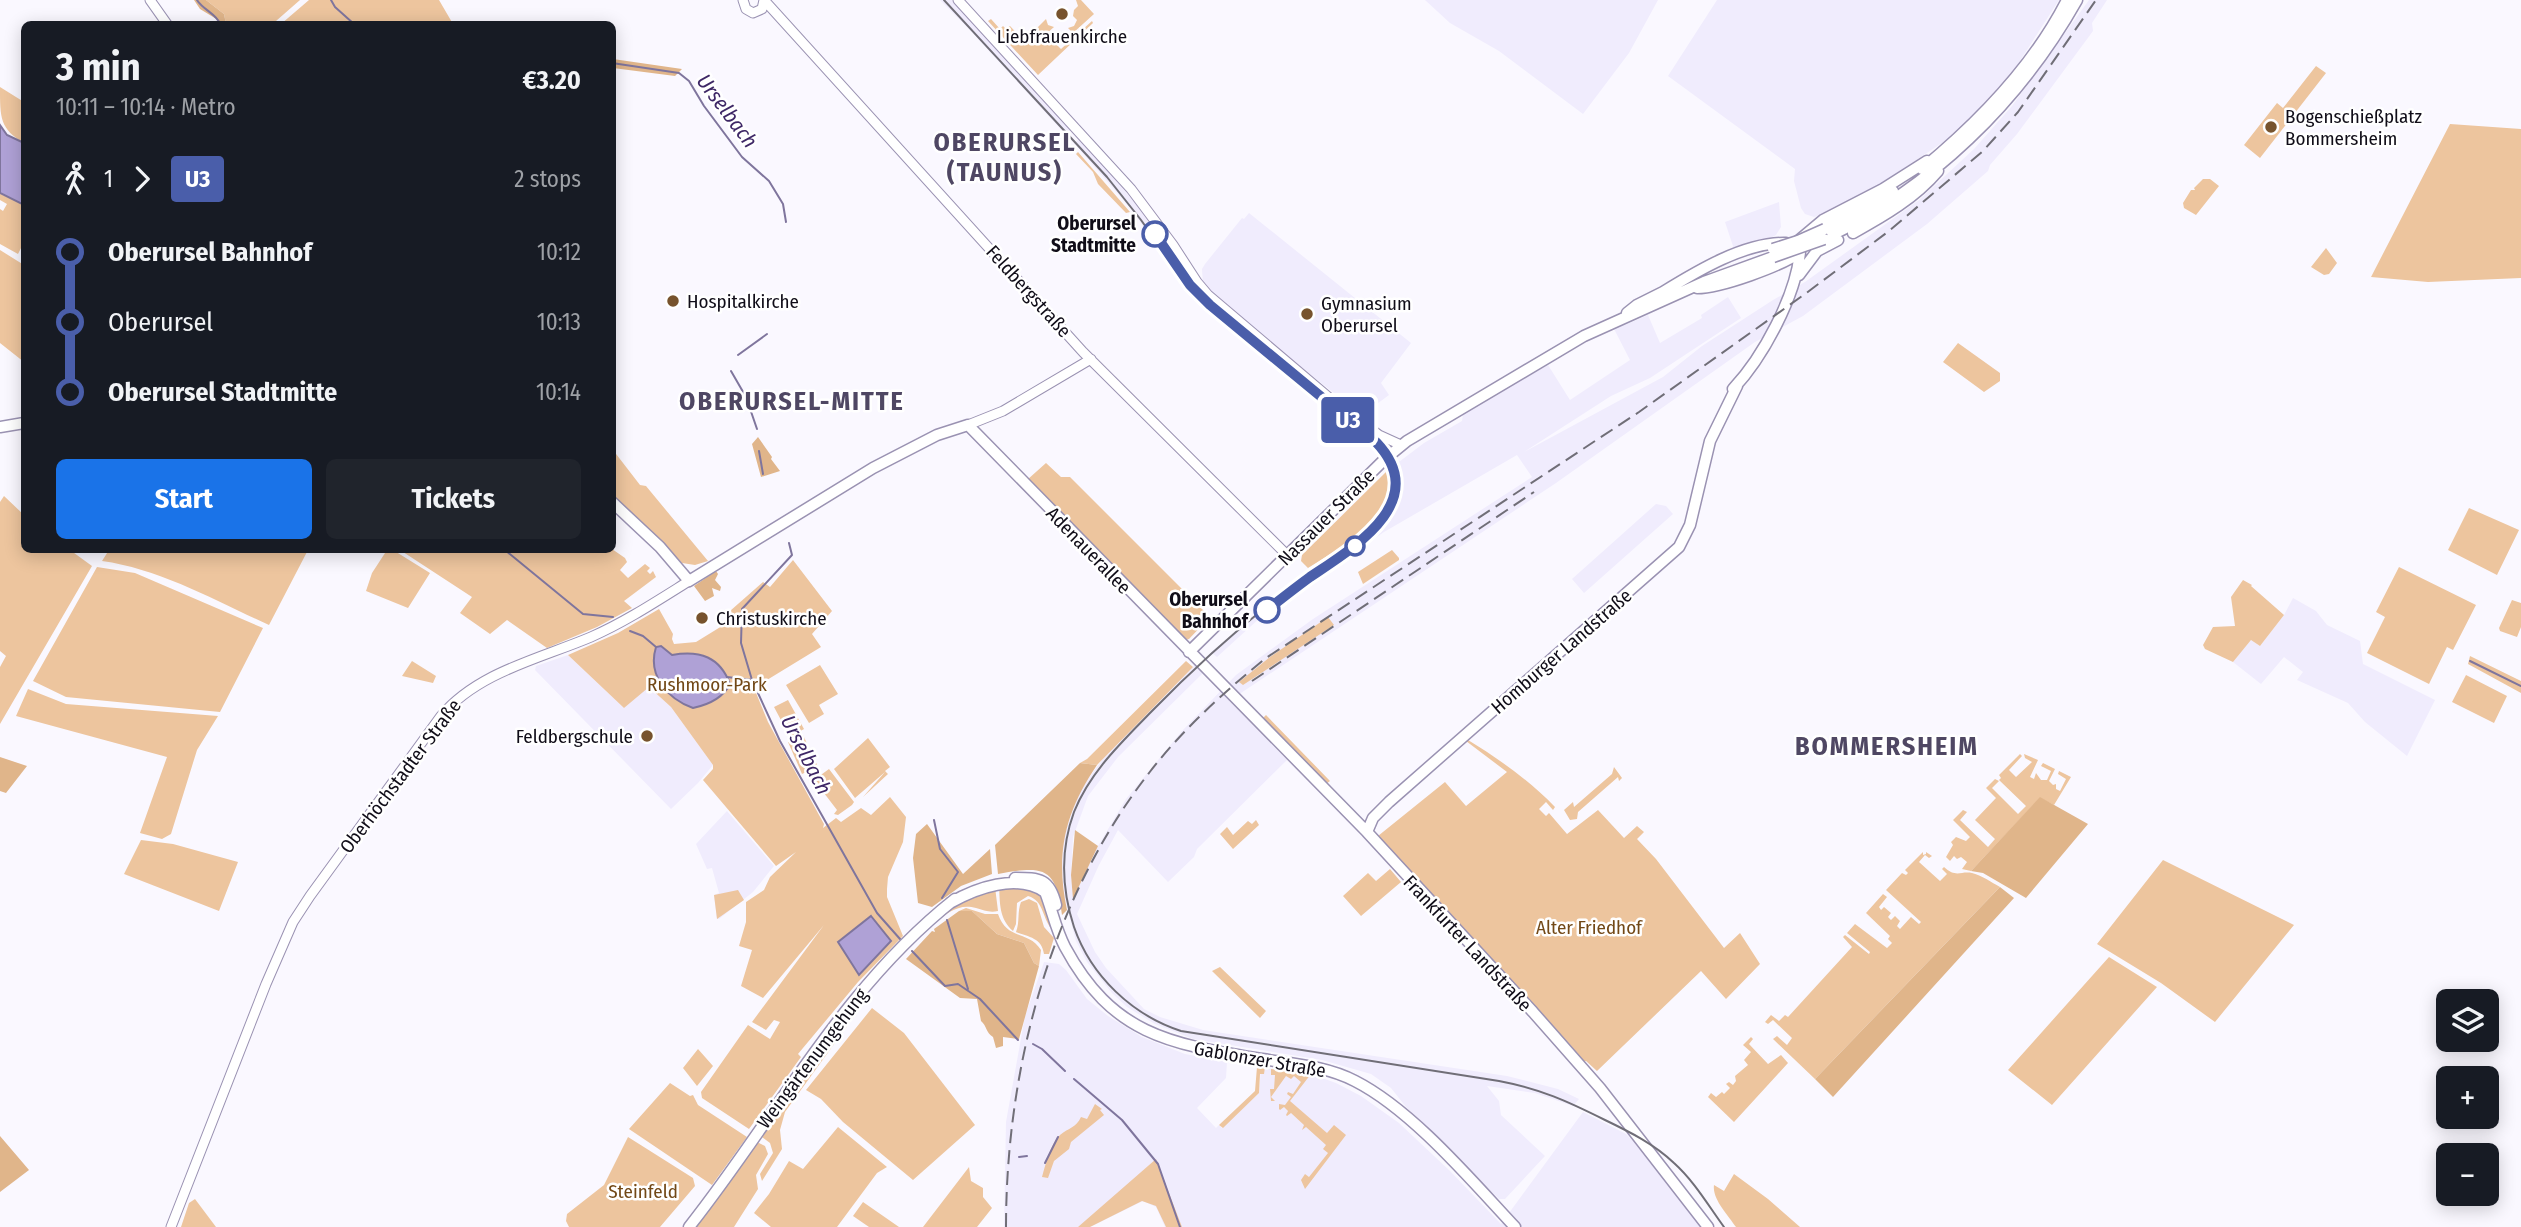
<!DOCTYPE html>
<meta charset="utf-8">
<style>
:root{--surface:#171b24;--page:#20242c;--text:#f1f3f6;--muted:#9ea1a6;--accent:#1a73e8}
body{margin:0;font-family:"Fira Sans Condensed",sans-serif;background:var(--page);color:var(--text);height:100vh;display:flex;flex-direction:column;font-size:26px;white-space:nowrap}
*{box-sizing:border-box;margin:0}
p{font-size:23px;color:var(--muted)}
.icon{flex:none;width:38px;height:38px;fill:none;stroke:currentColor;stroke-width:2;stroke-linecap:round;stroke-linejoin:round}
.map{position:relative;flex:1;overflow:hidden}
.panel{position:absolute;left:21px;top:21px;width:595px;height:532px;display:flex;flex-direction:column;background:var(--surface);border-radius:10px;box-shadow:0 4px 18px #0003}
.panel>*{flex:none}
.badge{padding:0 14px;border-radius:5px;font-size:24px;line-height:46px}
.tools{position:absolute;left:2436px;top:989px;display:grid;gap:14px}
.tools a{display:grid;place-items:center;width:63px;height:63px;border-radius:10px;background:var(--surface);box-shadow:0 4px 18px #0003;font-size:35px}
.map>.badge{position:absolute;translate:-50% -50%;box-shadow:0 0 0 4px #fff}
.legs{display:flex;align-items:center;gap:10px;height:77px;padding:0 35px;font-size:23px}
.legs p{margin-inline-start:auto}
.summary{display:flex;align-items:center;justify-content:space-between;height:119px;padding:0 35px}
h1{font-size:38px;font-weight:700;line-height:52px}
.action{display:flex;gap:14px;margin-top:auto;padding:14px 35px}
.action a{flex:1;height:80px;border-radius:10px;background:var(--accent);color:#fff;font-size:28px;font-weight:700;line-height:80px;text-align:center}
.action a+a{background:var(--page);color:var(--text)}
ul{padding:0 35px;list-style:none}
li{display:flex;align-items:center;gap:24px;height:70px;font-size:26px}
li i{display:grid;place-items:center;width:10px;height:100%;margin:0 9px;background:currentColor}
li i::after{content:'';width:18px;height:18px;margin:-9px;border:5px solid;border-radius:50%;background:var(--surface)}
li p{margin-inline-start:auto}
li:first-child i{background:linear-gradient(#0000 50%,currentColor 0)}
li:last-child i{background:linear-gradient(currentColor 50%,#0000 0)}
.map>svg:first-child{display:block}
.built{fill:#f0ecfd}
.green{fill:#edc59e}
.forest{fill:#e0b58a}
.water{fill:#afa1d6;stroke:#7f759d;stroke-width:2}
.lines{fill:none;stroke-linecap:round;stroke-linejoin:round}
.stream{stroke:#7f759d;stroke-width:2}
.minor-casing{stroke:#9a92b2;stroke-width:11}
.major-casing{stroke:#9a92b2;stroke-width:13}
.minor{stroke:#fff;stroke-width:9}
.major{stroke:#fff;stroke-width:10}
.tram{stroke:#706e77;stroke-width:2}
.rail{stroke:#706e77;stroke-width:2;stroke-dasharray:14 7;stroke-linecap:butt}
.major-bridge-casing{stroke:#9a92b2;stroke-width:13;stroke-linecap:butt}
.major-bridge{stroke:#fff;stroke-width:10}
.line-1-casing{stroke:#fff;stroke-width:16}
.line-1{stroke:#4a5eaa;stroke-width:10}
.poi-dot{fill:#77532d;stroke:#fff;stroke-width:2.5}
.stop-1-dot{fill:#fff;stroke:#4a5eaa;stroke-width:3.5}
.labels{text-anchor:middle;stroke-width:5;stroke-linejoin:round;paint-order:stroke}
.poi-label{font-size:19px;fill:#100d18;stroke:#fff;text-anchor:start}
.stop-label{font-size:19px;font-weight:bold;fill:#100d18;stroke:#fff;text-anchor:end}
.street-label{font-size:19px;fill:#100d18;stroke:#fff}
.park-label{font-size:19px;fill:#724816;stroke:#fff}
.water-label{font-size:21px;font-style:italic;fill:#3e2766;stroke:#fff}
.district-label{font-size:26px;font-weight:bold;letter-spacing:2px;fill:#4f4763;stroke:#fff}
</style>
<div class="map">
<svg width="2521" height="1227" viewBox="0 0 2521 1227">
<rect width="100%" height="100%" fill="#faf8ff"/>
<!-- built -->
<path class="built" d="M940,0h12l120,130 -6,5 -97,-106z
M1425,0h233l-29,53 -46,61 -84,-63 -49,-28z
M1717,0h342l-45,70 -57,63 -77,51 -55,29 -11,4 -9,-3 -4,-6 -7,-27 1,-12 -127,-93z
M2089,0h18l-15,23 1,8 -76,103 -27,31 -2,6 -61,53 -124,92 -48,26 -199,141 -327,218 58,59 -90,89 -3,8 -26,25 -50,-52 -19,35 -22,49 18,38 11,16 38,41 16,8 43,13 304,46 51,13 21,10 -6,7 -38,-13 -48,-7 12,15 2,14 44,41 -40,43h-6l-93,-92 -15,-19 -20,-14 -49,-14 -129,-21 -38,-15 -28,-17 -15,-14 -25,-31 -11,-21 -13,-48 -2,-38 3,-20 16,-45 25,-34 90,-91 8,8 -85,84 -30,39 -15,41 -2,38 2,23 25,-52 28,-47 56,-68 54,-56 77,-56 219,-142 -15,-22 -133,77 -66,45 -9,-8 48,-32 20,-21 12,-24 -2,-21 37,-28 38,-22 1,-7 85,-49 22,35 60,-40 -17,-33 12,-2 23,-10 12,28 42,-25 -1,-3 27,-18 13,21 -91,60 -39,18 -87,56 139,-75 39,-31 71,-46 32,-18 114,-82 55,-51 38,-43z
M1078,140l7,5 51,59 58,82 31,29 160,131 -6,7 -187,-156 -60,-87 -58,-67z
M1779,202l2,25 -5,8 -7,4 -35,10 -9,-27z
M1249,213l162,130 -30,40 8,12 -27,20 -93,-73 -66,-58 -1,-15 3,-5 37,-46 2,1z
M1656,504l10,2 7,8 -89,79 -12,-14z
M1302,578l5,5 -46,34 -44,40 -6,-5z
M2293,598l23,13 11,14 33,16 3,23 72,36 -28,56 -42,-34 -17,-19 -51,-23 6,-8 -19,-15 -23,27 -28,-22 18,-22 9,6 24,-31z
M568,655l56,53 24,-22 23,21 42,58 -15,18 -27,26 -136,-139 1,-4z
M727,811l47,55 -21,26 -34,27h-2l-3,-24 5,-2 -7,-25 -5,1 -11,-25z
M1044,962l15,2 7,6 21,29 21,17 34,21 43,17 42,8 -1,16 -29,30 19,20 3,-3 3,3 37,-35 2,-25 50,6 25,9 25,13 38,27 51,48 51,53 82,-112 43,22 7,7 68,86h-536l-9,-20 -13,-6 -53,26h-86l2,-105 19,-106z"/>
<!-- green -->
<path class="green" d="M206,0h94l-24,21h-8v3h-42l-2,-10z
M309,0h130l14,24h-172z
M1076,0h5l13,14 -21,19 -5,-5 6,-2 3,-6 -4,-4 1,-6 4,-4z
M991,19l9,10 3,-3 3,3 4,-3 14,15 22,-22 2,6 6,2 -8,7 15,15 31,-28 1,2 -55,52 -50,-54z
M2316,66l10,7 -66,85 -16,-13 33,-42 6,5z
M0,87l24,15v41c-24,-14 -24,-25 -24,-56z
M2450,124l71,5v149l-93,4 -57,-5z
M1078,152l52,60 -4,1 -28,-29 -5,-12 -17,-18z
M2203,179h7l9,7 -23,29 -12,-7 -1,-5 8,-13h4l-1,-2z
M0,193l24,12v37l-6,12 -18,-10v-35l3,2 4,-7 -7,-4z
M2326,248l11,15 -8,11 -5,1 -13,-8z
M0,250l24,15v97l-24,-19z
M1958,343l42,30v8l-16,11 -41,-30z
M613,450l27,35 6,1 62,75 -13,4 -13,-2 -69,-68z
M1046,463l15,14h9l140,140 -21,22 -4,1 -158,-160z
M1386,472c15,44 -48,77 -78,96l-7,-7 1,-6z
M4,496l20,19v35h46l22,16 -92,158v-57l6,-11 -6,-5v-149z
M2469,508l50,22 -22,45 -49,-25z
M612,549l13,9 2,4 -7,8 8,8 17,-14 5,4 -3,3 3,3 3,-3 3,6 -32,24 8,7 -35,19 -50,21 -40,-28 -17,14 -30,-21 12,-16 -72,-47z
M109,550h199l-39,75c-53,-24 -109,-56 -167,-64z
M387,550h6l37,23 -22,35 -42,-17 6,-18z
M1392,550l7,8v2l-36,24 -5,-12z
M793,560l39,51 -20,23 9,13 -67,41 14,34 56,102 -1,4 13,-10 5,4 20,-14 10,7 19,-18 16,20 -3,25 -15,35 -1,12v8l16,39 -45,46 -60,72 3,3 -52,72 -47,-31 -1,-6 47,-67 22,14 10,-17 -6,-2 -8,10 -14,-8 72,-97 -61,73 -22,-12 11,-36 -13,-4 7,-24v-20l18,-12 6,-13 26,-25 -20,14 -73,-86 10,-11v-4l-42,-58 -22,-20 -25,21 -56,-53 50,-22 41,-24 14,25 -1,5 2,5 22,-2 39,-24 -5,-7 33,-29 7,5z
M97,567l38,6 128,55 -43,84 -154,-15 -33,-16z
M2399,567l77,38 -23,45 -6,-3 -18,37 -62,-31 18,-36 -9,-5z
M2243,580l9,5 -1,1 33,29 -24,31 -9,-6 -18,22 -28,-13 -2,-4 10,-18 22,-1 -4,-29z
M2512,600l9,3v24l-4,10 -17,-6 -1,-3z
M1328,617l6,8 -91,60 -4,-3 31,-25z
M2470,656l51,25v12l-53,-29z
M412,661l24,15 -3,7 -31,-7z
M1186,661l7,6 -96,98 -17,-2 7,-4z
M820,665l18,29 -19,11 5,9 -15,9 -23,-38z
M2466,675l41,21 -13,27 -42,-21z
M28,689l38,15 152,12 -21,34 -26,84 -9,5 -22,-6 27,-76 -151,-41z
M788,700l16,29 -14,8 -16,-30z
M1266,715l64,66 -4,3 -64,-65z
M803,735l15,32 -16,7 -14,-32z
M868,738l22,29 -5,4 3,3 -25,23 22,-25 -30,26 -21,-29z
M1468,740c31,19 62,41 87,67l-2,3 -7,-8 -7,7 7,7 3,-3 18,21 31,-24 26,28 13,-12 7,6 -7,7 19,20 68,89 16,-15 20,31 -34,35 -25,-28 -104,100 -11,-10 -3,1 -205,-226 67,-54 21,24 41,-34 -41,-31z
M2020,754l2,2 -13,14 7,7 16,-15 -7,-4 -1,-4 14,6 -8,17 4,2 2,-6 5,7h6l4,-9 -10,-5 2,-3 12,6 -6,12 4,4 3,-1v5l4,2 6,-12 -8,-5 1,-3 12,6 -17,28 -14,-7 -69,73 -9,-2 5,-7 -6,-5 -4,2 -3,-3 -4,5 -4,-4 7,-12 -2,-3 5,-5 10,4 4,-4 -17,-17 10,-10 4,2 -7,8 28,27 7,-8 -20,-19 21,-22 -10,-10 9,-9 4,2 -7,7 26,26 8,-8 -27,-26 2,-2 -2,-3z
M1614,767l8,11 -3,3 -1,-4 -40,35 -1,7 -7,1 -6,-10 9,-8 1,5 38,-33z
M829,769l25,33 -2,3 -14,10 -4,-1 3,-4 -23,-30z
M1256,820l3,5 -26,24 -13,-15 7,-7 6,8 15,-14 4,3z
M141,840l32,4 65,18 -19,49 -95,-37z
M1923,852v3l3,-1v-2l6,4 -3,2 -4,-3 -6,7 21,19 7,-7 -5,-5 2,-2c12,11 16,4 28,6 11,3 19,9 28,14l-185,192 -42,-40 4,-3 10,9 5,-7 -19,-18 -5,4 -3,-2 6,-7 8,6 6,-6 3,2 64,-70 -9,-10 2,-2 24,19 1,-2 -23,-19 8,-9 32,24 5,-5 -4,-4 2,-3 -24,-23 17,-19 4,3 -8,10 2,3 3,-3 7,6 -3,4 3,3 4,-4 5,5 -3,5 3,3 11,-12 8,7 2,-2 -35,-32 16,-17 4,2 2,-2 -3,-3z
M2163,860l131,65 -79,97 -54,-39 -64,-39z
M1390,869l11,13 -40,34 -18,-20 25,-23 8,8z
M999,886l29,1 18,12 8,33c-13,-14 -9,-31 -26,-36l-11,7 -1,21 -3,7c-14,-12 -13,-28 -14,-45z
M995,887l3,24c-9,2 -14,-1 -22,-3 -17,-5 -29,5 -41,15l-3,-3 17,-13z
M738,890l6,10 -27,19 -3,-24z
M1029,899l8,4 7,24 10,11 -5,16h-5c-2,-16 -15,-17 -28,-22 4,-10 1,-20 5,-30z
M966,908l19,6h13c9,27 31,16 43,36l-2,16 -5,-3 -10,-20 -27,-9 -25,-23h-13z
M2109,957l48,30 -105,118 -44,-35z
M1220,967l46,44 -6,7 -48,-47z
M854,1007l4,4 -73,101 -5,18 2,19 -20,32 -2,-7 13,-21 -3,-10 -8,-6z
M872,1008l32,25 71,92 -62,55 -70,-58 -22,-23 -15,-9z
M1751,1037l2,2 -4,5 19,20 13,-9 7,8 -54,59 -26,-25 3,-4 5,4 6,-5 2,2 6,-6 -4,-4 3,-2 4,3 3,-4 -1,-5 13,-11 -4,-5 7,-8 -8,-7z
M698,1049l15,17 -16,20 -14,-18z
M1257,1067h8l-1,7h-4l-1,19 -36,35 -4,-3 36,-34z
M1271,1069l40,5 -21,27 37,32 7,-8 12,10 -41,54 -4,-9 4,-6 4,3 19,-24 -5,-4 3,-4 -20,-18 -4,3 2,-5 -13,-12 -4,3 -1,-1 2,-4 -4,-4 -4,3 -1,-1v-5l6,1 6,-8 -4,-3 1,-2 5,2 8,-12 -7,-6 -3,3 -5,-3 -15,21 4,4h-4l-1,-12h4l1,-14h-4z
M670,1083l20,13 3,-1 5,10 49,32 -35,48 -83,-56z
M1095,1104l7,5 -2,1 4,5 -33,27 -2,7 -15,12 -6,17 -6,-1c4,-14 8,-32 18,-42 8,-7 16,-7 21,-18l6,2z
M838,1127l49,40 -10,6 -40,54h-66l-17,-14 15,-19 20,-33 14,8z
M628,1137l65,41 2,8 -35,41h-91l-3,-6 1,-7 37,-29z
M757,1142l8,4 3,8 -12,21 2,14 -24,38h-38z
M1156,1159l26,68h-16l-10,-21 -14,-5 -52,26h-12z
M969,1167l2,14 12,7v9l9,11 -15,19h-54z
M1734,1174l34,25 32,28h-64c-8,-12 -24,-28 -22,-42l10,6z
M195,1199l21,28h-35l8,-24z
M863,1202l36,25h-30l-16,-11z"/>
<!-- forest -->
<path class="forest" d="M194,0h12l18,14 2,10h-7l-1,-4 -18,-11z
M613,59l69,10 -7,7 -62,-8z
M758,437l14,20 -1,2 9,12 -19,6 -9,-33z
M716,571l2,3 -3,6 6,7 -1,4 -8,-3 2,8 -9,5 -11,-15z
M0,757l27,9 -21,27 -6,-2z
M1080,763l17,2c-32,47 -42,89 -30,145l-5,5c-6,-49 -19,-49 -64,-41l-3,-29z
M2040,797l48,27 -62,74 -43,-25 -12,-2z
M927,824l36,50 27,-25 2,25 -31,12 -29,21 -14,-4 -5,-45 3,-24z
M1075,830l23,16 -25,53 -2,-24z
M2000,887l14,11 -181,199 -18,-18z
M959,911h13l25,23 27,9 10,20 5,3 -20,73 -16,-2v9l-7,2 -3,-11c-7,-4 -6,-11 -12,-16l-4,-22 -17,-1 -54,-39 26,-28 3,1 -1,-3z
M0,1136l29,34 -29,22z"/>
<!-- water -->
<path class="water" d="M0,125l7,10 17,8v62l-24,-12z
M661,646l11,9c28,-5 48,2 58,29 -7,14 -23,21 -37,24 -25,-9 -46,-32 -37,-61z
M871,916l20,25 -32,34 -21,-33z"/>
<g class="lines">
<!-- stream -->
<path class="stream" d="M197,0c6,10 20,14 23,24
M331,0l4,7 19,17
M612,63l67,10 10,8 15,25 38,51 27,24 14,23 3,18
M738,355l29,-21
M731,371l15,26 11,32
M759,451l4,23
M789,543l3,12 -50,54 -1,34 11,37 28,61 97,172 23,26
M505,550l78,64 30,3
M630,631l13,5 13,11
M2470,661l51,25
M727,677l25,3
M934,820l6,29 18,23 -16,26
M947,920l21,69
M912,951l33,35 13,-2 22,15 38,41
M1033,1044l9,5 23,22
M1074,1079l48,41 36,44 22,63
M1019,1157l8,-1
M1045,1163l13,-26"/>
<!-- minor casing -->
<g class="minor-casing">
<path id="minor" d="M150,0l17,24
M743,0l3,9 7,4 9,-4 2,-9
M958,0l173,189 42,56 24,37 11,13 125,106 46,34 22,10
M765,1l318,351 205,204
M968,425l35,-14 88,-52
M171,1227l95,-243 27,-62 17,-26 131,-180c37,-44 98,-57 150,-79 34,-15 66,-36 98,-56"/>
</g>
<!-- major casing -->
<g class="major-casing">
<path id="major" d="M1922,169c57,-47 111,-102 145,-169
M1825,229l28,-14 40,-24
M1853,233c31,-17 62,-35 85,-62
M1824,239c107,-51 195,-136 253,-239
M1798,241l25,-21 60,-31 44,-28
M1799,275l18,-24 21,-11
M1697,288c23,0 85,-22 103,-36
M1663,292c34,-21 82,-50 123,-49
M1627,313l10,-8 30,-15
M1733,389c30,-32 63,-93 67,-137
M0,427l24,-4
M612,502l48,45 29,34 184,-113 64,-33 31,-10 399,407 166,180 67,76 108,139
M1189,652l196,-193 22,-18 177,-105 120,-54 69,-25
M1367,832l6,-14 16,-16 290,-255 11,-22 20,-84 27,-55
M1015,878c25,0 35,1 41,27
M950,903c26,-15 67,-30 95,-11 7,18 11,38 20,55 48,89 106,97 197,112 31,5 64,7 93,22 57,29 116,99 160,146
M689,1227c88,-111 153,-239 266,-328"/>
</g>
<!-- minor -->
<use href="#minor" class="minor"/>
<!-- major -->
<use href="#major" class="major"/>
<!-- tram -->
<path class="tram" d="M944,0l163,177 34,43 52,73 181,152c18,20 24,42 10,67 -18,30 -54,46 -82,67 -54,40 -104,85 -151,133 -30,31 -61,60 -77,100 -14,38 -12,78 0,115 17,49 58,88 107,104l318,50c42,8 68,20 106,39 25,12 49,24 69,43 20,18 34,42 50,64"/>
<!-- rail -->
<path class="rail" d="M1252,681l282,-189
M1006,1227c0,-158 44,-327 143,-454 33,-43 75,-81 117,-115l373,-246 166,-118 84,-63 94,-80 35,-39 78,-112"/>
<!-- major-bridge casing -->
<g class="major-bridge-casing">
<path id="major-bridge" d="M1773,249l25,-8 27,-12
M1773,257l51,-18"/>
</g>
<!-- major-bridge -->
<use href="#major-bridge" class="major-bridge"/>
</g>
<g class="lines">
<!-- line-1 casing -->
<g class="line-1-casing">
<path id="line-1" d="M1155,234l35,51 20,20 166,137c56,59 -21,105 -66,135 -15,11 -29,22 -43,33"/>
</g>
<!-- line-1 -->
<use href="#line-1" class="line-1"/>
</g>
<!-- markers -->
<g class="poi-dot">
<circle cx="1062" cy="14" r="7"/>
<circle cx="2271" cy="127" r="7"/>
<circle cx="673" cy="301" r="7"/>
<circle cx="1307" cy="314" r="7"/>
<circle cx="702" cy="618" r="7"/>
<circle cx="647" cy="736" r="7"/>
</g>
<g class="stop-1-dot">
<circle cx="1155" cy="234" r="12"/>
<circle cx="1355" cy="546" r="9"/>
<circle cx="1267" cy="610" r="12"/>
</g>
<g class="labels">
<!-- poi labels -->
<g class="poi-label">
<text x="1062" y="43" text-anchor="middle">Liebfrauenkirche</text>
<text x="2285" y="123">Bogenschießplatz<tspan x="2285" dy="22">Bommersheim</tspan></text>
<text x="687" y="308">Hospitalkirche</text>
<text x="1321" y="310">Gymnasium<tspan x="1321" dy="22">Oberursel</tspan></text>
<text x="716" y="625">Christuskirche</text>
<text x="633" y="743" text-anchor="end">Feldbergschule</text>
</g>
<!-- stop labels -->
<g class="stop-label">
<text x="1136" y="230">Oberursel<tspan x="1136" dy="22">Stadtmitte</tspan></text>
<text x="1248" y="606">Oberursel<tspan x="1248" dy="22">Bahnhof</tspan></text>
</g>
<!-- street labels -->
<g class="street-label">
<text transform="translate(1029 291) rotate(48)" y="7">Feldbergstraße</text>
<text transform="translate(1326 517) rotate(-45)" y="7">Nassauer Straße</text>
<text transform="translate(1089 550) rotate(46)" y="7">Adenauerallee</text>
<text transform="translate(1561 651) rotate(-41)" y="7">Homburger Landstraße</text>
<text transform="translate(400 776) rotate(-53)" y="7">Oberhöchstadter Straße</text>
<text transform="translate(1468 943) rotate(47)" y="7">Frankfurter Landstraße</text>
<text transform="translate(812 1058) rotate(-53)" y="7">Weingärtenumgehung</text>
<text transform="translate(1260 1059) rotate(10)" y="7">Gablonzer Straße</text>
</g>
<!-- park labels -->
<g class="park-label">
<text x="707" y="691">Rushmoor-Park</text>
<text x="1589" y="934">Alter Friedhof</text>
<text x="643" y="1198">Steinfeld</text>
</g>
<!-- water labels -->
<g class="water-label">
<text transform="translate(727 111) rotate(53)" y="7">Urselbach</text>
<text transform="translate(806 755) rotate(63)" y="7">Urselbach</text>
</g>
<!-- district labels -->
<g class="district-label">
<text x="1005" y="151">OBERURSEL<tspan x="1005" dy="30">(TAUNUS)</tspan></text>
<text x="792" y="410">OBERURSEL-MITTE</text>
<text x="1887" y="755">BOMMERSHEIM</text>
</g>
</g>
</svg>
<div class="tools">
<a><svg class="icon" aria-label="layers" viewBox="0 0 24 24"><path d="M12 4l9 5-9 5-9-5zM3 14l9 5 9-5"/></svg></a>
<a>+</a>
<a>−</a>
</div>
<b class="badge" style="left:1348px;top:420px;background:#4a5eaa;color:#fff">U3</b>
<section class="panel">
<div class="summary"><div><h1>3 min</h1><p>10:11 – 10:14 · Metro</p></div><b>€3.20</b></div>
<div class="legs"><svg class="icon" aria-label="walk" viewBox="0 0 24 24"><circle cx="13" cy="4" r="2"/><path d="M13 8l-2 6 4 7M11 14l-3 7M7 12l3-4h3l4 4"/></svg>1<svg class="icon" aria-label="forward" viewBox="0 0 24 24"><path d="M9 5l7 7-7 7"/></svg><b class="badge" style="background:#4a5eaa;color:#fff">U3</b><p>2 stops</p></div>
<ul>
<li><i style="color:#4a5eaa"></i><b>Oberursel Bahnhof</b><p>10:12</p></li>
<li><i style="color:#4a5eaa"></i><span>Oberursel</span><p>10:13</p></li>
<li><i style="color:#4a5eaa"></i><b>Oberursel Stadtmitte</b><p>10:14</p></li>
</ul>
<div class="action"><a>Start</a><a>Tickets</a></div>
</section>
</div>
